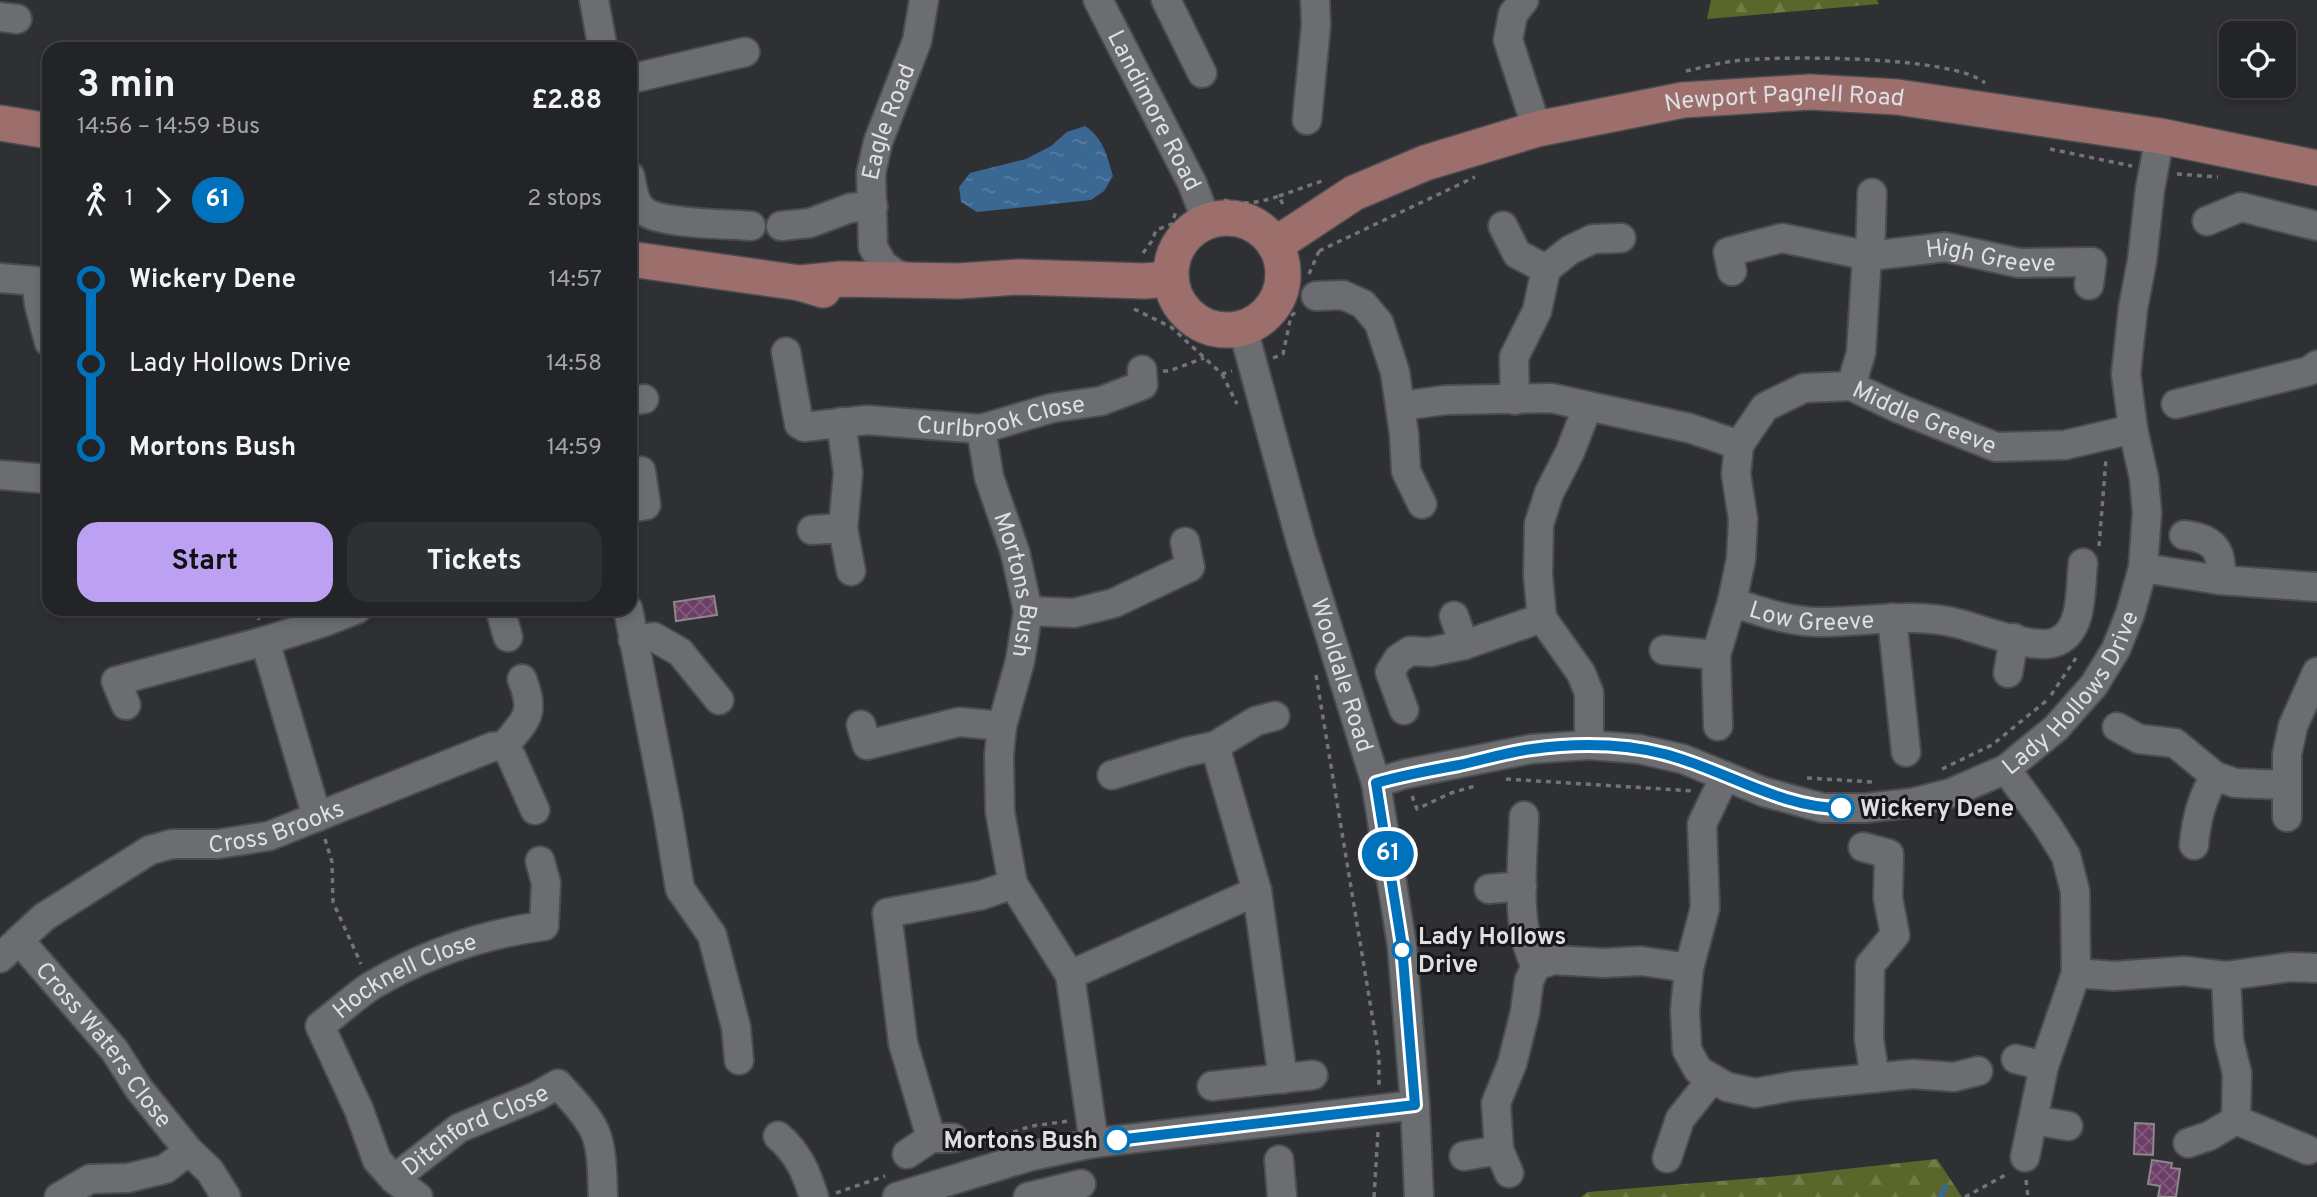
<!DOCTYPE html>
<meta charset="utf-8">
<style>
:root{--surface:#232427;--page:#2f3033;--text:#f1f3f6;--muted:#a3a4a7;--line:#404144;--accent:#bca0f2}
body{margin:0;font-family:Overpass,sans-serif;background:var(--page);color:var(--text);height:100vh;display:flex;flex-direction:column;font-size:26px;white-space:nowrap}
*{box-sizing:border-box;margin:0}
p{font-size:23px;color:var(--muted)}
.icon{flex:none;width:38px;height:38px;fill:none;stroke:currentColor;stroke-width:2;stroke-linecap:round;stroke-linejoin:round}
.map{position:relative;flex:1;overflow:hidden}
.drawer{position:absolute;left:42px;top:42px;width:595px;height:574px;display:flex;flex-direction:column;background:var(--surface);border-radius:21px;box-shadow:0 4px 10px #0003,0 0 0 2px var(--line)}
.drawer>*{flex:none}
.badge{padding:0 14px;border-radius:23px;font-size:24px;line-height:46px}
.tools{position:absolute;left:2219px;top:21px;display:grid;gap:14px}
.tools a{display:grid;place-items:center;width:77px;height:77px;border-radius:14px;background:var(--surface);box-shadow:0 4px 10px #0003,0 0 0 2px var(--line);font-size:35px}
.map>.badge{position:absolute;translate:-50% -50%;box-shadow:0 0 0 4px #fff}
.legs{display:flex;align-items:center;gap:10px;height:77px;padding:0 35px;font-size:23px}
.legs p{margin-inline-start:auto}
.head{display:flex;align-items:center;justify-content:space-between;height:119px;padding:0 35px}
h1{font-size:38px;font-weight:700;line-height:52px}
.button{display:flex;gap:14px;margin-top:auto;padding:14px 35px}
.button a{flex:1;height:80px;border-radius:21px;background:var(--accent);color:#111;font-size:28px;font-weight:700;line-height:80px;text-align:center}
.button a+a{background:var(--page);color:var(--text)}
ul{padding:0 35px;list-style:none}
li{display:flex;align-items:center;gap:24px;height:84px;font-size:26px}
li i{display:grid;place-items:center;width:10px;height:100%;margin:0 9px;background:currentColor}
li i::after{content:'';width:18px;height:18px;margin:-9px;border:5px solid;border-radius:50%;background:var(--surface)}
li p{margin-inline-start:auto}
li:first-child i{background:linear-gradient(#0000 50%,currentColor 0)}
li:last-child i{background:linear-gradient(currentColor 50%,#0000 0)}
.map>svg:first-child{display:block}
.forest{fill:url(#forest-firs)}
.water{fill:url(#water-ripples)}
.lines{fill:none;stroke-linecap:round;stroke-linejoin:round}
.stream{stroke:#3b6793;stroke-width:6}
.building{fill:url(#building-cross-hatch);stroke:#8c888b;stroke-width:2}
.minor-casing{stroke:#4b4c4f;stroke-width:32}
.major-casing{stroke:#4b4c4f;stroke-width:38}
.path{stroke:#737478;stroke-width:3.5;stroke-dasharray:5 5;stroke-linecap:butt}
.minor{stroke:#6b6d71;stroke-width:28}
.major{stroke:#9c6f6c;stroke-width:35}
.line-1-casing{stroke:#fff;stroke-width:16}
.line-1{stroke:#0072bc;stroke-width:10}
.stop-1-dot{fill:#fff;stroke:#0072bc;stroke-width:3.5}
.labels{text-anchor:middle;stroke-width:6;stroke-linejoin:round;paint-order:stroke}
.street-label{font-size:24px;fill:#dedfe2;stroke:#18181a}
.stop-label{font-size:24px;font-weight:bold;fill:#dedfe2;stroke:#18181a;text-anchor:start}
</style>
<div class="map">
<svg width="2317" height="1197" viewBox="0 0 2317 1197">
<defs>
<pattern id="forest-firs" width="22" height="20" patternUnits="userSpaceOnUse" patternTransform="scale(1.75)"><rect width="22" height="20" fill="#5b672a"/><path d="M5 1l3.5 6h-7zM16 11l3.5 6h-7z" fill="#727c49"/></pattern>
<pattern id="water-ripples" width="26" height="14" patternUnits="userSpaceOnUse" patternTransform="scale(1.75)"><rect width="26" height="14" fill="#3b6793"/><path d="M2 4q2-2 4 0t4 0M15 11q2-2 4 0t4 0" fill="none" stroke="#577ca2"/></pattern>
<pattern id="building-cross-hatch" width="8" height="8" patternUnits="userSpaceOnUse" patternTransform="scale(1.75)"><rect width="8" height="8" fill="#6d3f67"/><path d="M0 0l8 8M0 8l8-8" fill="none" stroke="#815a7c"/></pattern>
</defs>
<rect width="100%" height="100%" fill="#2f3034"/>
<!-- forest -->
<path class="forest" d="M1711,0h166l2,4 -172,15z
M1937,1159l25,38h-381l7,-5 203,-17z"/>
<!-- water -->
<path class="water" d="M1085,126c18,12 22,29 28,50l-9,15 -13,9 -114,12 -16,-10 -2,-15 11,-14 56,-14 25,-13 16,-14z"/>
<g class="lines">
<!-- stream -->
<path class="stream" d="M1941,1196l4,-9"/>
</g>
<!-- building -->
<path class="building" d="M714,596l3,19 -41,6 -2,-19z
M2135,1123l19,1 -1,31 -19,-1z
M2152,1160l20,3 -1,5 9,1 -4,28h-18l2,-11 -12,-2z"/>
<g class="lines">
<!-- minor casing -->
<g class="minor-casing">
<g id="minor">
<path d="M594,0l9,49"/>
<path id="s1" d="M1098,0l94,183 15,39"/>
<path d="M1166,0l36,73"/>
<path d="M1524,0l-11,14 -5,26 29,89"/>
<path d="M0,17l17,2"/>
<path d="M630,79l115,-27"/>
<path d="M1307,120l9,-95 -1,-25"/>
<path d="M630,176c2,11 4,28 14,35 16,13 84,13 107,15"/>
<path d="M2207,221l34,-14 76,19"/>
<path d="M781,226l29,-3 40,-15 23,-2"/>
<path d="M1503,226l14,28 29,15 24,-19 23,-11 28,-1"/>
<path d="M1870,256l2,-63"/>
<path id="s2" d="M1732,271l-4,-19 54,-14 88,18 75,-9 74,16 73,-1 -3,23"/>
<path d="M0,278l36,3 3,23 10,38"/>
<path id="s3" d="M913,279l-17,-5 -13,-9 -10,-18 -2,-74 7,-31 39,-101 7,-41"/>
<path d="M1316,296l27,-1 20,9 16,19 16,49 9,62 2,37 16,33"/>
<path id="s4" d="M1243,329l58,213 75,241 26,163 13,159 4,92"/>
<path id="s5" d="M786,352l13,72 5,3 63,-7 114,9 71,-21 49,-7 42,-16 -1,-15"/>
<path d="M1851,386l10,-33 6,-97"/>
<path d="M1515,400l-1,-43 23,-46 9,-42"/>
<path d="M630,401l14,-2"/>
<path d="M2176,404l133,-33 8,-6"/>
<path id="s6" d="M1400,406l46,-6 105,-2 138,30 50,17 26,-38 39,-19 47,-2 49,23 96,38 69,-2 68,-16"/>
<path d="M1587,408l-17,44 -21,41 -10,31 -1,51 4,43 39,55 8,20v52"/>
<path d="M841,422l7,51 -5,55 8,43"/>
<path id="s7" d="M981,429l8,48 26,75 13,59 -8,50 -18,65 -3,29 1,57 13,72 57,91 24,168"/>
<path d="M0,475l49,4"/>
<path d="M630,508l16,-3 -5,-34"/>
<path d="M812,530l31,-2"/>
<path d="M2184,535c29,3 40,15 36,45"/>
<path d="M2143,568l77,12 97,7"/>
<path id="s8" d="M1732,602c29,10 58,20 89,20 45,0 94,-10 139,2 23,6 78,28 98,17 26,-12 22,-54 25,-78"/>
<path d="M500,609l8,28"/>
<path d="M628,609l40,206 12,74 32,46 24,92 3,33"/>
<path d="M1028,611l46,2 40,-10 76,-36 -5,-25"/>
<path d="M1454,616l10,29"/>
<path d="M1892,618l14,134"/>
<path d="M633,640l21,-3 26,15 39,48"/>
<path d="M1664,650l52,5"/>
<path d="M2008,673l6,-35"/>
<path d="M126,705l-10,-24 149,-40"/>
<path d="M1404,710l-14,-38 8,-13 12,-8 20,1 34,-7 78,-27"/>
<path d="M861,725l6,20 92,-23 43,4"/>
<path d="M1718,726l-2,-71 16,-53 9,-43 2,-40 -7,-45 3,-29"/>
<path d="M2117,727l22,12 36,4 40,33 20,7 51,2"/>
<path d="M504,746c22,-26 32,-32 18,-67"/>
<path d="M1215,746l41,-25 19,-5"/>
<path d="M2006,769l42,58 18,29 9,35 1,82 -32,93 -19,91"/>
<path d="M1112,775l74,-23 29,-6 42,145 26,188"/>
<path d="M1725,776l-23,48 3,84 -16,60 -4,42 2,40 11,20 29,17 28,6 38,-7 120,-12 41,3 24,-6"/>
<path id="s9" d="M1376,783l29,-9 126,-25 58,-4 50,4 44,10 81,33 59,16h42l46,-5 40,-10 55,-24 50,-41 38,-43 22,-36 14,-35 13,-46 4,-55 -3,-35 -11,-49 -7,-55 7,-66 9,-47 8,-72 10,-53"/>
<path d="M1524,816c-1,45 -10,110 12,150"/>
<path d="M317,817l-52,-176 59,-19 33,-13"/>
<path d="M2287,817v-63l6,-28 24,-54"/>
<path d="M2194,845c2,-25 8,-48 21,-69"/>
<path d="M1863,847l26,7 -1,44 7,37 -25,30 -1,74 6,39"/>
<path d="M1489,889l33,-3"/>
<path id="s10" d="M19,940l96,111 24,38 50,62 21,20 16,26"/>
<path id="s11" d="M0,958l44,-41 106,-67 22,-6h46l51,-8 223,-89 12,-1 7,10 24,54"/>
<path d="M2076,973l38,3 70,-5 42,5 65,-9 26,1"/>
<path d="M1070,975l187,-84"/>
<path d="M2226,976l3,65 8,32 -1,47 72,30"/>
<path d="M2016,1059l28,7"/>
<path d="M1212,1086l101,-11"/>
<path d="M2033,1120l35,6"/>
<path d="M778,1136c20,17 28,36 36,61"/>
<path d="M953,1138h-22l-28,-95 -16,-130 95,-18 31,-11"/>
<path d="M2188,1143l21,-7 27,-16"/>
<path d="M907,1154l24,-16"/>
<path d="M1464,1156l35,-6"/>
<path d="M1667,1158l13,-39 32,-40"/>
<path d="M1279,1160l3,37"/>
<path d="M1509,1173l-10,-23 -3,-47 16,-39 13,-52 4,-31 7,-15 17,-6 51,3 37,-2 48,7"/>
<path id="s12" d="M394,1179l65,-51 78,-32 21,-12c13,15 29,30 37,48 8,19 7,44 8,65"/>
<path d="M59,1197l31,-18 38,-1 37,-9 24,-18"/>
<path id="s13" d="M418,1197l-24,-18 -17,-19 -18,-50 -39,-84c17,-13 33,-28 51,-40 54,-32 112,-52 173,-60l2,-43 -6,-22"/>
<path d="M897,1197l134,-41 63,-13 321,-38"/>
<path d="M1028,1197l53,-13"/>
</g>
</g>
<!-- major casing -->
<g class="major-casing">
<g id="major">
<path d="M0,123l49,8"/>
<circle cx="1227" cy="274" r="56"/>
<path id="s14" d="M1275,245l79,-52 71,-30 112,-34 146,-29 127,-8 87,5 263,39 157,32"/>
<path d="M630,259l170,24 23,7"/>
<path d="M800,283l41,-4 118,2 60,-4 125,4 27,-2"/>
</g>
</g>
<!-- path -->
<path class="path" d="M1686,71c19,-4 39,-10 59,-11 45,-4 209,-4 240,23
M2050,149l82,17
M2177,174l41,3
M1279,196l43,-15
M1224,200c20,6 36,2 55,-4l5,11
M1319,251l156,-74
M1143,253l9,-12 4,-11 16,-6 4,-13
M1309,274l10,-23 -1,-1
M1134,309l37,18 51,47 10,-3
M1273,358l10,-4 8,-38 7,-6
M1163,371h6l35,-13
M1222,374l15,30
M2099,546l7,-87
M255,609l4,11
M1316,675l63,382v29
M2051,695l25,-37
M1942,769l50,-24 54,-44
M1807,778l66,4
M1506,779l188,12
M1412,796l5,13 34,-16 27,-8
M325,839l7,23 1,40 28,62
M975,1144l57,-18 37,-5
M2026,1180l2,17
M836,1193l49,-17
M1374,1197l4,-65
M1965,1197l44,-24"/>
<!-- minor -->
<use href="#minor" class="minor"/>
<!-- major -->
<use href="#major" class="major"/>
</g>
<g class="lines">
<!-- line-1 casing -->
<g class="line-1-casing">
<path id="line-1" d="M1117,1140l298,-35 -13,-159 -26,-163c27,-8 55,-13 83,-18 24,-5 48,-13 73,-16 49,-7 105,-6 152,11 52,17 102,48 157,48"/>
</g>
<!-- line-1 -->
<use href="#line-1" class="line-1"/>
</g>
<!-- markers -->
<g class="stop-1-dot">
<circle cx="1841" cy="808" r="12"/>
<circle cx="1402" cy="950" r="9"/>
<circle cx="1117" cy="1140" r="12"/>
</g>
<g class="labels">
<!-- street labels -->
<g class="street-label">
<text dy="8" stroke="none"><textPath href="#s14" startOffset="539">Newport Pagnell Road</textPath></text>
<text dy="8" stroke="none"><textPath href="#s1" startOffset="124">Landimore Road</textPath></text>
<text dy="8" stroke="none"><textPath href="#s3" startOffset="182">Eagle Road</textPath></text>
<text dy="8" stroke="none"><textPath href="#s2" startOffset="287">High Greeve</textPath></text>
<text dy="8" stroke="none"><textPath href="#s5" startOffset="278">Curlbrook Close</textPath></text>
<text dy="8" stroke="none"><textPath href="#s6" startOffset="562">Middle Greeve</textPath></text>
<text dy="8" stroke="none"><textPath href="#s7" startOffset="161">Mortons Bush</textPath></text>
<text dy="8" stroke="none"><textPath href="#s8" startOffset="82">Low Greeve</textPath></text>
<text dy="8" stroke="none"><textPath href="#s4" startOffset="360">Wooldale Road</textPath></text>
<text dy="8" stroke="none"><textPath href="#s9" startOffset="752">Lady Hollows Drive</textPath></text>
<text dy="8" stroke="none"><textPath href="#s11" startOffset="315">Cross Brooks</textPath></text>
<text dy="8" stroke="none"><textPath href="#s13" startOffset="301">Hocknell Close</textPath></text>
<text dy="8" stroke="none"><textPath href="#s10" startOffset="135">Cross Waters Close</textPath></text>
<text dy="8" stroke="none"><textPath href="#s12" startOffset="96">Ditchford Close</textPath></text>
</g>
<!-- stop labels -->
<g class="stop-label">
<text x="1860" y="816">Wickery Dene</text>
<text x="1418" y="944">Lady Hollows<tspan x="1418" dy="28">Drive</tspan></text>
<text x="1098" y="1148" text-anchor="end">Mortons Bush</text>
</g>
</g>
</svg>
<div class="tools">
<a><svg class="icon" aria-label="locate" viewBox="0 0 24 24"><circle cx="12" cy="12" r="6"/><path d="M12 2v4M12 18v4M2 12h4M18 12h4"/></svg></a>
</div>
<b class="badge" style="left:1388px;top:854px;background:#0072bc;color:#fff">61</b>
<section class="drawer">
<div class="head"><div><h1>3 min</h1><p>14:56 – 14:59 · Bus</p></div><b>£2.88</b></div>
<div class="legs"><svg class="icon" aria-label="walk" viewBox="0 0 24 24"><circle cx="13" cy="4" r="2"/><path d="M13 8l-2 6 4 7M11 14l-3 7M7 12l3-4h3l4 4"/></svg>1<svg class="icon" aria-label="forward" viewBox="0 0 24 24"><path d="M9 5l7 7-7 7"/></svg><b class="badge" style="background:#0072bc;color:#fff">61</b><p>2 stops</p></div>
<ul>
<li><i style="color:#0072bc"></i><b>Wickery Dene</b><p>14:57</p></li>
<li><i style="color:#0072bc"></i><span>Lady Hollows Drive</span><p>14:58</p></li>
<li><i style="color:#0072bc"></i><b>Mortons Bush</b><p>14:59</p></li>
</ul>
<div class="button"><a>Start</a><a>Tickets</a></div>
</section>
</div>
